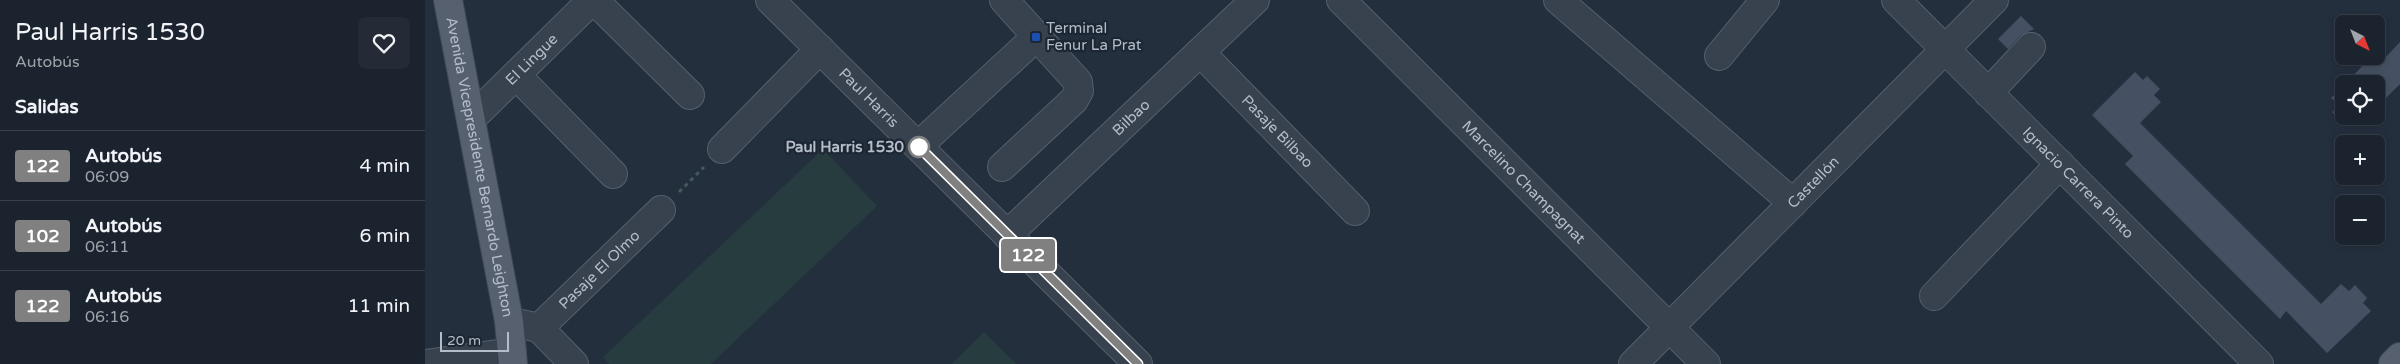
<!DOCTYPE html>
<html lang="es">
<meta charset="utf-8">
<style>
:root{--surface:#1b232e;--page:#242b36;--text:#f1f3f6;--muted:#a0a4aa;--line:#39404a}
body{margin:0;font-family:"Varela Round",sans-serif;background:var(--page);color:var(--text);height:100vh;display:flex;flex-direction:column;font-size:19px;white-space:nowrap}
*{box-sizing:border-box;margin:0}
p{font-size:16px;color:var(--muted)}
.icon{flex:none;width:28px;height:28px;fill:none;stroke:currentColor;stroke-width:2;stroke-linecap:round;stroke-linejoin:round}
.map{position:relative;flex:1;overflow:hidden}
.panel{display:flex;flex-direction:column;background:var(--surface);width:425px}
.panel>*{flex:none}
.badge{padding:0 10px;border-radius:4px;font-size:18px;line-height:32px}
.needle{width:32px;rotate:138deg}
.tools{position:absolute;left:1910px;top:15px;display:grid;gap:10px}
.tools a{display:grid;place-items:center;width:50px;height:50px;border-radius:8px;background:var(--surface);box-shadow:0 2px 8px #0003,0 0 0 1px var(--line);font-size:25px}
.scale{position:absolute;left:15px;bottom:12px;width:69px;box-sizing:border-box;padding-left:5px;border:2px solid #b4bcc9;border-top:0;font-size:14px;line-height:18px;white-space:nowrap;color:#b4bcc9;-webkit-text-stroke:4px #1d2633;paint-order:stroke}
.map>.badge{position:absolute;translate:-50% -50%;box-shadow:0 0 0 2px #fff}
h2{padding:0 15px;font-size:19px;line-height:45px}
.round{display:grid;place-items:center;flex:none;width:52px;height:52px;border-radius:8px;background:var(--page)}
.head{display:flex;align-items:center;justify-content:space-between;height:85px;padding:0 15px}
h1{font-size:24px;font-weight:600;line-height:38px}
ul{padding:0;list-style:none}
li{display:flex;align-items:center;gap:15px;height:70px;padding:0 15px;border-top:1px solid var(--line)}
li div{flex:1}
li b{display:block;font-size:19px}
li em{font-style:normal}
li .badge{min-width:55px;font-weight:700;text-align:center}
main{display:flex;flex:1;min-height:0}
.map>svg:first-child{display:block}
.green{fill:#263c3f}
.building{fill:#455162}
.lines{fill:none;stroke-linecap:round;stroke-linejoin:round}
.minor-casing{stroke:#565f6c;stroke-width:30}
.major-casing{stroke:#414a57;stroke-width:30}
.path{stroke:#44595c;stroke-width:3;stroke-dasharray:4 4;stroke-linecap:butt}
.minor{stroke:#38414e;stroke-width:28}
.major{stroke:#56606e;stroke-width:28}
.line-casing{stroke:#fff;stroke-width:11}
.line{stroke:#808080;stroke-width:8}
.transit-dot{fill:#1a4fb4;stroke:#1d2633;stroke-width:2}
.stop-dot{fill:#fff;stroke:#808080;stroke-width:2.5}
.labels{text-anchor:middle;stroke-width:4.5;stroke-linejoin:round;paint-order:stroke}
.poi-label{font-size:15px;fill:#b4bcc9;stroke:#1d2633;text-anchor:start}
.street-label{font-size:15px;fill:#b4bcc9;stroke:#1d2633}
.stop-label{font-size:15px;font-weight:bold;fill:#b4bcc9;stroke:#1d2633;text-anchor:end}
</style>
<main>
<section class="panel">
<div class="head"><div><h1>Paul Harris 1530</h1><p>Autobús</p></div><a class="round"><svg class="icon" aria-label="heart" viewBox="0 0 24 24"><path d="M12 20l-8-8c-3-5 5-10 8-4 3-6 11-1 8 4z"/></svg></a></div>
<h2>Salidas</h2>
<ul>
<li><span class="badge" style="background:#808080;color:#fff">122</span><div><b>Autobús</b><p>06:09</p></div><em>4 min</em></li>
<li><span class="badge" style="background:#808080;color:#fff">102</span><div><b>Autobús</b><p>06:11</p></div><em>6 min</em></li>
<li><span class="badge" style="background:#808080;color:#fff">122</span><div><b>Autobús</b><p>06:16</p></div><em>11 min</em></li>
</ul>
</section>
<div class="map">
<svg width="1975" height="364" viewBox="0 0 1975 364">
<rect width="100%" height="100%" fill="#242f3e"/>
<!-- green -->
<path class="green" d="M398,149l54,57 -166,158h-102l-6,-7z
M559,332l32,32h-64z"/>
<!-- building -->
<path class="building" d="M1596,16l13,13 -14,7 -12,13 -10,-10z
M1975,42v42l-24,24v-24h-31l27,-28h4l6,5z
M1710,72l8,8 4,-4 13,13 -6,6 7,7 -21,21 181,181 20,-20 8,7 6,-6 12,13 -4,5 8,8 -44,42 -41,-42 -6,8 -155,-155 8,-8 -41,-41z
M1919,85v31h24l-9,9 -7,-7 -7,7 -13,-13 8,-6 -9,-8z"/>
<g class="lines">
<!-- minor casing -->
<g class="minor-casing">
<g id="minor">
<path d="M169,0l96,95"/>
<path id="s1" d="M345,0l368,364"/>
<path id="s2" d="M916,0l365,364"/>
<path d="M1133,0l235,203"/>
<path id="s3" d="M1471,0l363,364"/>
<path id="s4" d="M775,52l155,159"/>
<path d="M1294,56l46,-56"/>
<path d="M91,75l97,99"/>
<path d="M1563,93l43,-46"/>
<path id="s5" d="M46,119l121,-119"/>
<path d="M493,146l118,-109"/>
<path d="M297,149l98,-100"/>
<path d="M577,167l72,-67 5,-9 -1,-9 -74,-82"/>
<path id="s6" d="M582,235l248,-235"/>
<path d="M1509,296l126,-132"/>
<path d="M96,324l18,4 35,36"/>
<path id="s7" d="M114,328l122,-118"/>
<path d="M1,364l86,-12"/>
<path id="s8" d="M1208,364l361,-364"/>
</g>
</g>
<!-- major casing -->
<g class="major-casing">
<g id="major">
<path id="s9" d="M23,0l61,321 4,43"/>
<path d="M1968,364l7,-7"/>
</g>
</g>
<!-- path -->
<path class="path" d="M254,192l25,-25"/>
<!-- minor -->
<use href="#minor" class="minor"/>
<!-- major -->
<use href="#major" class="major"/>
</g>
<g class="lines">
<!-- line casing -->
<g class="line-casing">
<path id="line" d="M493,146l220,218"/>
</g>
<!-- line -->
<use href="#line" class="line"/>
</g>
<!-- markers -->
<rect class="transit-dot" x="606" y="32" width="10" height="10" rx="2.5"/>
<circle class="stop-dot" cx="494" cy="147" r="10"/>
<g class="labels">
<!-- poi labels -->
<g class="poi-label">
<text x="621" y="33">Terminal<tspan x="621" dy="17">Fenur La Prat</tspan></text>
</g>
<!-- street labels -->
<g class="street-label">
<text dy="5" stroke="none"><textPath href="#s5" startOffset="85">El Lingue</textPath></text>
<text dy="5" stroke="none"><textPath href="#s1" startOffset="139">Paul Harris</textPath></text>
<text dy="5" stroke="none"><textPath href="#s6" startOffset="171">Bilbao</textPath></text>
<text dy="5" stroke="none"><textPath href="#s4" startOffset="111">Pasaje Bilbao</textPath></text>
<text dy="5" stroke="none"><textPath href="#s9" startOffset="170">Avenida Vicepresidente Bernardo Leighton</textPath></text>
<text dy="5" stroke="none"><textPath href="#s2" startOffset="258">Marcelino Champagnat</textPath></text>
<text dy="5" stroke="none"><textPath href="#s3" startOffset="258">Ignacio Carrera Pinto</textPath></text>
<text dy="5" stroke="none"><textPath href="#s8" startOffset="256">Castellón</textPath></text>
<text dy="5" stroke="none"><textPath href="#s7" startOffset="84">Pasaje El Olmo</textPath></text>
</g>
<!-- stop labels -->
<g class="stop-label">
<text x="479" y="152">Paul Harris 1530</text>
</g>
</g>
</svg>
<div class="tools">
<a><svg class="needle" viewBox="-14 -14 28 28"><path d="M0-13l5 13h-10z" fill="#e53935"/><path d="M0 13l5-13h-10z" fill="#a0a4aa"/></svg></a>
<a><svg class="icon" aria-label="locate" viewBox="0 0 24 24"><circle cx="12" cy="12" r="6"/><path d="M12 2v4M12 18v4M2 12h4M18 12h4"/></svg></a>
<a>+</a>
<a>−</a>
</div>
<div class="scale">20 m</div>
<b class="badge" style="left:603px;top:255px;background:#808080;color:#fff">122</b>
</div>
</main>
